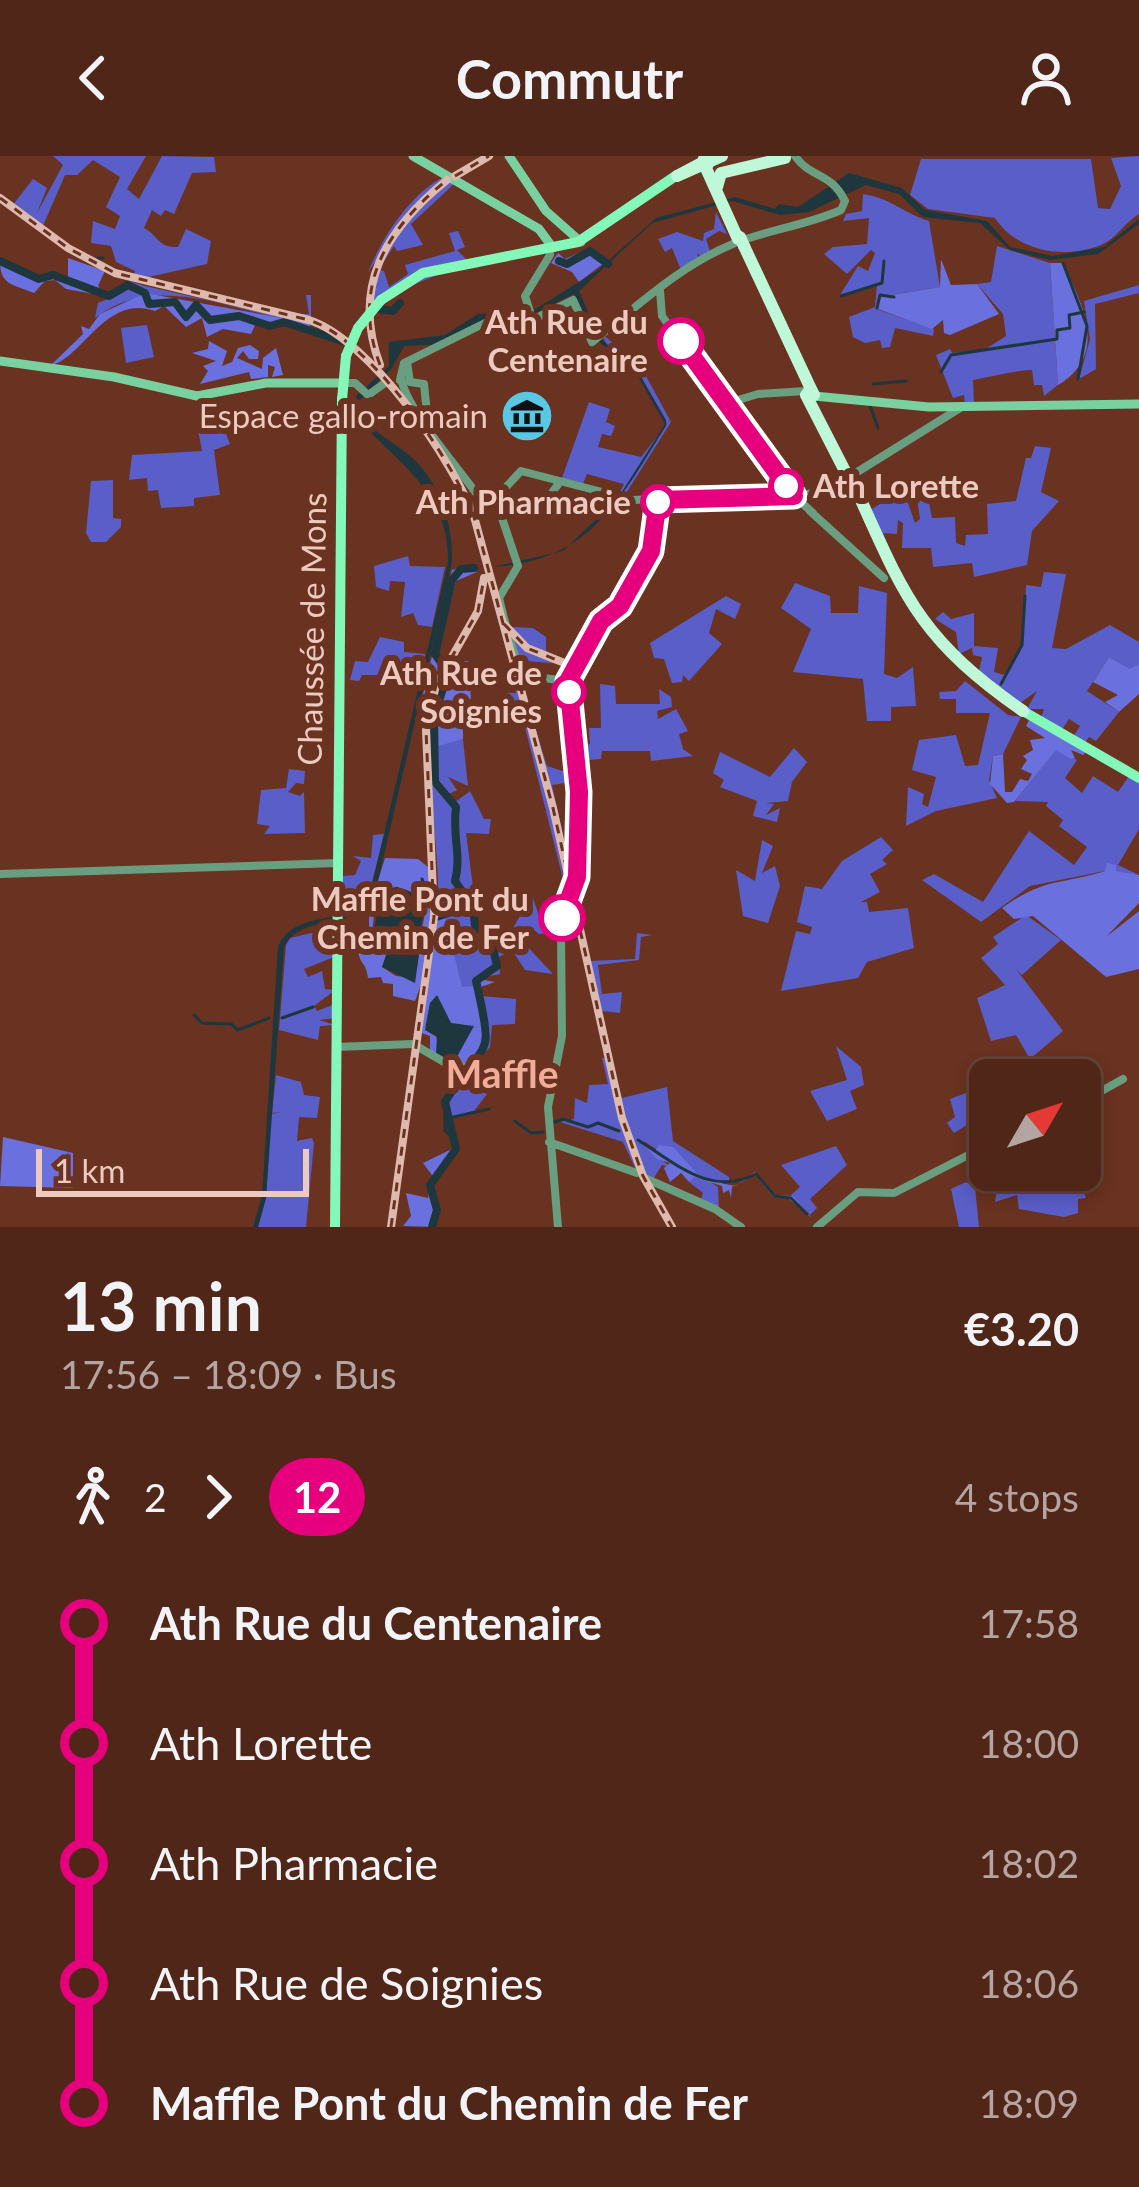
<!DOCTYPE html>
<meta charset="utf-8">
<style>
:root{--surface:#502618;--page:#5a3225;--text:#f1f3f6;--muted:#b4a5a2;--line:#674337}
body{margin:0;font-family:Lato,sans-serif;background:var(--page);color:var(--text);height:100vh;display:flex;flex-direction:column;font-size:45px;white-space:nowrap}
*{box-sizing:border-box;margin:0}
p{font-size:39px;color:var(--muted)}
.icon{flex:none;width:66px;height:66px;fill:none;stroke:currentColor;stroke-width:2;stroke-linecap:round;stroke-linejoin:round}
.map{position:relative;height:1071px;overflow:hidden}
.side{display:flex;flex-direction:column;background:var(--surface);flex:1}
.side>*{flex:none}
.badge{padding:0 24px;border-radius:39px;font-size:42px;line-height:78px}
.needle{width:78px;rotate:51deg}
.fabs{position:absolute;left:969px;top:903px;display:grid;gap:24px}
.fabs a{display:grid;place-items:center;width:132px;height:132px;border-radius:18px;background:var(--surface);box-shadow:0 6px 18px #0003,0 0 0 3px var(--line);font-size:60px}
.scale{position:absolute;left:36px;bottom:30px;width:273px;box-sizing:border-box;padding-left:12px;border:6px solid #edcabf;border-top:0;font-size:33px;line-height:42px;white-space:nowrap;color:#edcabf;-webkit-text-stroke:9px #6a3220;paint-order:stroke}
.map>.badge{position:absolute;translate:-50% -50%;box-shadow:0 0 0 6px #fff}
.legs{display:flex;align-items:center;gap:18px;height:132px;padding:0 60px;font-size:39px}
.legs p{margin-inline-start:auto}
.headline{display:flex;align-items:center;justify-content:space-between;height:204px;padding:0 60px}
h1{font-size:66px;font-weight:700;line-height:90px}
ul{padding:0 60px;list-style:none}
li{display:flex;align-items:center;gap:42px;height:120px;font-size:45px}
li i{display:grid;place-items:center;width:18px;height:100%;margin:0 15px;background:currentColor}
li i::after{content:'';width:30px;height:30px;margin:-15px;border:9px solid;border-radius:50%;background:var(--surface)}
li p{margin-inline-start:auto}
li:first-child i{background:linear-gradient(#0000 50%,currentColor 0)}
li:last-child i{background:linear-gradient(currentColor 50%,#0000 0)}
header{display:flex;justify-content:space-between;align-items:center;height:156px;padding:0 60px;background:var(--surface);font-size:54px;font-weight:700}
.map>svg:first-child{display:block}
.green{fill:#5a5ec8}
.forest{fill:#6a70de;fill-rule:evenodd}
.water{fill:#1e363d}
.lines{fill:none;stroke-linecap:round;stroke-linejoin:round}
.stream{stroke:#1e363d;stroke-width:3}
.river{stroke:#1e363d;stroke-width:8}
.tertiary{stroke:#699f80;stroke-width:8}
.secondary{stroke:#79d1a0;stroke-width:9}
.primary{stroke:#83f8b8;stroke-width:10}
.trunk{stroke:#bef8d8;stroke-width:12}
.rail-casing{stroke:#deb9ad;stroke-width:8}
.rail{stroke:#6a3220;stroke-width:3;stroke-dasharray:9;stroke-linecap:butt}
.primary-bridge{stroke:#83f8b8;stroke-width:10}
.trunk-bridge{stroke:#bef8d8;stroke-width:12}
.line-1-casing{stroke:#fff;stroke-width:27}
.line-1{stroke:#e6007e;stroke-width:18}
.stop-1-dot{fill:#fff;stroke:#e6007e;stroke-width:6}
.labels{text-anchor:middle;stroke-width:12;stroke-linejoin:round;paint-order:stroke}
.stop-label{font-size:33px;font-weight:bold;fill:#edcabf;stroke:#6a3220;text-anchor:end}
.poi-label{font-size:33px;fill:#edcabf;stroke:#6a3220;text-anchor:end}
.street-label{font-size:33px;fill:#edcabf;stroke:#6a3220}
.quarter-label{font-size:39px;font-weight:bold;fill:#f1ad98;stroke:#6a3220}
</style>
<header><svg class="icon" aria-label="back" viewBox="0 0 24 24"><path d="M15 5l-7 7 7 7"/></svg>Commutr<svg class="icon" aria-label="person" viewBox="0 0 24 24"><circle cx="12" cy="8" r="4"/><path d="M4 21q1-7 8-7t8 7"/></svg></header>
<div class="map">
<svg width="1139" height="1071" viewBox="0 0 1139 1071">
<rect width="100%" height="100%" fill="#6a3220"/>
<!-- green -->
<path class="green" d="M53,0h93l-19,33 12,10 23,-43 52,1 2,15 -24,1 -18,41 -9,-4 -4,6 -9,-6 -8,18c15,8 14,20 34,19l8,-18 25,12 -4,23 -63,14 155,36h10l-3,-19h5v24l-178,-40 2,-8 -19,-9 -5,-16 -20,-3 2,-22 22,8 5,-13 -14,-9 14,-30 -27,-17 -16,15h-12l-23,53 -30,-22 21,-27 14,9 -10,25 26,-48z
M1139,0v58c-14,8 -23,25 -38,31 -37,15 -85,6 -106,-27l-67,-9 -18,-14 11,-36h170l7,49 12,1 11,-23 -10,-28z
M445,20l9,8 -43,40 12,21 -26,6 -3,-5 -16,24 6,1 5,16 19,-13 -3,-9 50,-14 -6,-18 9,-2 7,16 -8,3 12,12 -98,40c4,-54 41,-85 78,-120l-38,29 -43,61c16,-37 41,-77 77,-96z
M863,38c28,4 42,20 66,27l11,66 -60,10 -1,13 55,19 -1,7 -38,-8 -5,19 -8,1 -2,-8 -15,3 -12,-6 -4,-20 26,-10 2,-22 -37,10 18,-29 10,5 7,-18 -4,-3 -24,24 -23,-20 9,-7 34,-3 2,-26 -26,3 3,-7 16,-3z
M716,56l11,22 -8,-3 -13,8 6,18 -7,3 -8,-7 2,6 -18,11 -9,-22 -7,4 -7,-13 19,-7 26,9 1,-8 10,-4z
M997,90l53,17 8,122 -14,11 -2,-11h-8l-2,-15c-9,-1 -43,7 -59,10l1,25 -9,1 -1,-11 -11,3 -17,-43 14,-6 2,4 32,-3 22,-14 -3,-22 -26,-30 14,-2z
M129,125l16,5 164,37c-73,-9 -151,-54 -214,-5l3,-15 17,-7 7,-11h9z
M1139,129v8l-44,11 1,65 -17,10 11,-40 -6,-38z
M147,169l7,32 -28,6 -5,-35z
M602,178l38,31 31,57 -46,73 -6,-1 5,-10 -37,-10 -5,12 -20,-8 27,-76 21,7 -4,13 9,4 -4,10 -9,-2 -4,13 43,10 26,-33 -30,-54 -31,-26z
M203,241l4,18 11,-2 12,31 -16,6 6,45 -26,3v8l-33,2 -3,-18 -10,1 -1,-13 -18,2 3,-25 70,-4 -6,-32 8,-9z
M1035,290l16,2 -10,44 18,9 -27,30 -5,34 -53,12 -2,-14 -39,4 -2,-19h-29l1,-25 -5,-3 -1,14 -14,-1 18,44 -32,-66 34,-22 12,34 5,-4 -3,-20 11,-2 4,21 23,-1 1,26 9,3 1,-11 22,-1 -1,-30 29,-3 10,-43h5z
M113,324v38l8,1v8l-15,15h-15l-5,-9 5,-52z
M408,400l2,10 35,1 -13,60 -14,-2 -5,-12 -12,4 4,-35 -15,-1 -1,10 -13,-4 -2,-21z
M1044,416l22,2 -14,74 14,1 44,-24 29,17v22l-8,6 -22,-13 -22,34 32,21 -23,29 -7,-4 -5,7 -11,-7 7,-11 -11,-7 -8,12 -20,-13 3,-9h-17l10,-18 -17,12 -42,-27 4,-19 -9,-2 -1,-7 -13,6 -3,-22 -21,-13 8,-7 8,7 23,-6v33l24,2 -4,24 10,3 19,-30 3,-60 15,2z
M795,427l35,13 1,17h27l1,-27 28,7 -3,81 13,4 16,-11 3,39 -25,1v14h-24l-4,-42 -70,-7 18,-43 -30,-21z
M726,440l15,8 -6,15 -19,-10 -7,24 13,11 -33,37 -6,-6 -1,7 -10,1 -8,-24 -10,-1 -4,-15z
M512,471l21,1 13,9v17l32,8 -7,12 -10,-10 -34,-3 -2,12 -12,-35 31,20 18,3c-18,-5 -45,-14 -50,-34z
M380,481l24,5v10l21,2 -6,28 -4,-7h-53l-3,6 -9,-1 5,-19 13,1z
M509,489l14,31h-4l28,90 31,10v5l-26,4 16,73 9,1 -6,31z
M447,513l-13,47v29l29,-6 5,47 -20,-9 9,13 -10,5 7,8 16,-12 14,28h7l-2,15 -23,-1 12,93 16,13 2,15 15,-7 -2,-12 23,-40 8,24 21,-5 -2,18 -20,2 -9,-7 -5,17 28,30 -28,-4 -13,-20 -13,7 1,17 -23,5 4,17 35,3 -1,25 -23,1 -2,22 -18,20 -15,-5 7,-34 -28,6 -6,16v-14l-8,-3c6,-46 16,-94 16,-141 1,-75 -27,-151 9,-223z
M513,518l35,121 19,100 -46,-184 -13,7 -1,-10 -20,-1 18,-3 1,-11h10z
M965,525l43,34 13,2 -18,37 -10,2 -4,24 8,18 -61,13 -30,15 2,-39 16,7 -2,10 6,3 8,-30 -24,-7 7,-30 37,-5 9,31 13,-1 12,-52h-34v-14h-16l-1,-7 17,-1z
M600,528l15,2 1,18h44l-1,-15 12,8 1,10 -15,4 1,8 18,-10 12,22 -9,3 4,15 10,7 -42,5 -1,-10h-48l-1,8 -25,2 -2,-15 16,-2 -1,-16h12z
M794,592l13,14 -15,20 -4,19 -22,2 8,1 -8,11 14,-7 -3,14 -24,-6 4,-15 -37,-14 4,-7 -11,-7 7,-21 50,25z
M1056,593l21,11 -12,18 17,15 11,-17 25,16 11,-16 10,6v47l-21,36 21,10 -34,-4 -75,15 -49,36 -59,-42 12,-6 49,28 46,-71 45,34 13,-18 -28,-21 4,-6 -17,-14 2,-4 -33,-1z
M289,613l16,2 -1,13 -8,-1 -8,9 12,4 4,-4 1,41 -41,1 6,-8 -13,-2 4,-34 25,-2z
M384,678l-16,64 -23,14 -3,-36 13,-1 6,-14 -8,-5 18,2 2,-23z
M881,681l12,13 -11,10 5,4 -17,10 10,18 -19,10h6l2,10 39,-4 6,40 -47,14 -9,16 -77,13 15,-60 14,3 2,-7 -15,-5 8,-36 17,3 20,-28z
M762,684l11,6 -11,27 13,-7 5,20 -12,37 -25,-7 -7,-46 19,11z
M576,737l14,68 45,-2 2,-26 15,2 -11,2 -2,23 -41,5 4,29 20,-2 -2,21 -18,-2 -5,-14 13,57 -25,-94z
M1026,759l35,25 -39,35 -6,-6 47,62 -33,28 -14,-24 -25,6 -14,-43 28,-13 -24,-27 17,-14 -5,-7z
M325,774l4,9 -10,4 2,8 12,-3 1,9 -30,12 4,8 14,-6 3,18 10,1 -21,16 3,5 18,-7v14l-16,2 16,5 -15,1 -2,14 -39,-10 7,-85 4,-7z
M836,890l25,21 3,18 -14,6 7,18 -30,12 -17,-30 37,-11z
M602,902h3l32,114 -14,-30 -63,-20 14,-3 1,-21 12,5 2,-18 19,-1z
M611,902l11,40 45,-11 6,54 56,36v6h-17l6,4 1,22 -19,-7 3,-9 -14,-11 4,-6 12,4 -60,-38 -4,1 31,25 -10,-3 -10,16c-20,-14 -42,-101 -41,-123z
M470,913l21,20 -17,22 -25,7 -3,-19z
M276,919l25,7 3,13 16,2 -3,21 -18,-1 -2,24 15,-3 2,5 -8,84h-48l8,-29 5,-84 11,-2 -10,1z
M982,931l8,23 -8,5 4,18 -13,5 -6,-13 -13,8 -7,-10 8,-6 -5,-18z
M836,990l11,19 -37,34 7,9 -7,7 -19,-20 9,-8 -19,-22z
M1011,1014h42l3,10 9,-4v7l12,-8 9,23 -8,1v14l-14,4 -45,-8 -2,-14 -22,7 5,-28z
M966,1026l9,5 4,40h-20l-8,-38z"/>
<!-- forest -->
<path class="forest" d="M590,92l18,12 -29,22 -7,-10 -21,-9 7,-10 7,6z
M68,102l37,13 -7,15 7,10 -39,-7 -11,-9 -10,1 -11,12c-22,-9 -34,-8 -34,-32l27,11 -2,5 28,-2 15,7z
M941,103l10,26 26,-1 22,30 -49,21 -6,-2 -1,-13 -11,9 -54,-20 2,-12 60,-10z
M1050,107h12c21,40 47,92 -4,122z
M145,137l164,30 3,9 -28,-10 -28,1 -5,11 -28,-5 -16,8 -5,-19 -16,9 -22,-21 -9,5c-49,-18 -73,48 -104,54l32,-31 -2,-8 8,3 11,-15z
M209,185l18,10 -5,15 10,-4 6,-14 12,-3 9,6 -1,8h-9l-6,-8 -6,7 25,11 1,-11 13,-10 7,27 -11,2 3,-10 -7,-2v12l-17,2 -2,-7 -49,12 8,-13 -5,-5 13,-5 -24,-8 16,-4z
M476,409l1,7 -21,9 -19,77 8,4 -16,18 -10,32 33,-142z
M1109,501l21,12 9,-5v30l-20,18 -14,-10 13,-7 -25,-13z
M468,505l3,37 -8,10v31l-28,8 -1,-31 14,-52z
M1030,562l57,33 -4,4 -12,-5 4,8 -4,1 -15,-9 -42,52 -7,1 -17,-19 3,-28 10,-2 2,38h7l8,-13 8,2 4,-7 -11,-5 6,-9 -4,-4 10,-6 -3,-10 15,-2 -19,-12z
M385,702l33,1 16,13 -6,94 -13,35 -22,-5v-12l-10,-1 -2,-6 -13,1c-2,-21 -13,-10 -9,-44l10,-2v-23zM397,731l25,13c8,22 -5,35 -13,54h10l-4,24 -19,-2 -14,-9 6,-14 -18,-1 4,-37 12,-27z
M1107,707l9,2v6l23,4v28l-33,34 33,-26v58l-33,8 -73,-61 -19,3 -12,-11c44,-31 58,-23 103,-37z
M437,761l8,1 17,69 16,-1 1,-7 16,3 -17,6 13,45 -19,34 -18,-5 19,-35 -22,-4 -11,-22 -10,2 -5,23 11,8 3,23 -9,-7v-14l-8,-3z
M3,981l70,16v35l-73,-2z
M641,986l14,9 4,-6 14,2 29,32 33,7 20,-14 21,23 17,1 19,22 -23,-19 -16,-3 -18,-21 -23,12 -1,11 -2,-8 -6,3 -1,-7 -28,-9 -5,5 -8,-9 -11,9 -6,-14 6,-5 -13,-4z
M454,992l2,4 -23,33 6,29 -4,13 -32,-1 8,-10 -5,-23 22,5 4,-23 -9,-12z"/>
<!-- water -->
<path class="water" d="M849,17l53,15 23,22 62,11 23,26 42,9 52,-9 35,-28v5l-41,30 -48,6 -40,-10 -30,-27 -57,-6 -24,-23 -33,-9 -57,27 -29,3 -48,-14 -80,22 -73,68 20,46 38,33 29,50v6c-48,76 -75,134 -173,141l70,-16 55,-53 47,-74 -30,-53 -38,-31 -23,-46 -51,25 -33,-1 -44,26 -42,2 -12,22 -33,33c4,30 31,37 51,55 30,26 43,67 42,106l-78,336c-21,34 -70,13 -90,49l-18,251 -8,29h-5l9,-31 16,-249c17,-39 66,-19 91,-49l79,-336c1,-71 -49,-97 -91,-144l-1,-22 33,-30v-24l56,-7 33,-21 56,-4 64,-40 58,-52 79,-21 40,12 4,-5 19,3z
M397,731c42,10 23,40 13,66l9,1 -4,29 -33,-16 5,-15 -17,1 11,-61z
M437,839l14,28 23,3 -20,36 -18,-8 1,-17 -12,-7 5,-27z"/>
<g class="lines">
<!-- stream -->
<path class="stream" d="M98,102h5
M1063,107l24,63 -9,53
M841,140l41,-13 2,-22
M877,152l3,-13 14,2
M941,216l10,-17 106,-16v-9l13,-2 -1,-13 15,-3
M873,228l33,-3
M870,250l8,22
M1001,528l21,-39 3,-49
M422,723l4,12
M427,738l6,26
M435,764l38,-13
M194,859l8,8 29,1 7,6 31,-12
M282,862l31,-11
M445,953v22l10,8
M449,962l40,-9
M515,965l16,12 12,-1
M552,967l11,-4 25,8 10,-4 21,8
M638,984c40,25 73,57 118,34l19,22 16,2 16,16"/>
<!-- river -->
<path class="river" d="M0,105l39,18 14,-4 56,21 19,-11 17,8 4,11 26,-2 11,15 10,-12 14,15 29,-4 31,10 14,-4 61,20
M559,105l8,3 23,-13 18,13
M378,153l15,2 7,-8
M432,1071l5,-17 -7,-25 26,-36 -11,-47c40,-68 51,-35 31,-121l21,-15 -6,-26 -16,-14 -2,-19 -18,-26c7,-27 -3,-41 1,-74l-21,-25 -1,-66 14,-43 -13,-19 17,-74 9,-11 13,-1"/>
<!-- tertiary -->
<path class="tertiary" d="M660,135l2,25 130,178 21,19
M532,162l-7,-22 25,-41
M534,163l39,-19 19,42c48,-38 87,-76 143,-99 33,-13 72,-18 106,-33l4,-9c-15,-30 -34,-22 -50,-45
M407,206l3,20 14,2 4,40
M401,222c6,33 59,91 80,122l10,4
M400,224l4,-17 81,-40 45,-4
M344,227h11l12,11
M371,237l14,-10
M725,248l33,-10 48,-3
M796,342l42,-14 122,-76
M496,344l22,66 -19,32c4,17 16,67 27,78l42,5
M491,347l30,-32 112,29 159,-6
M497,347l44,5 18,-25
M810,355l74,67
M571,523l30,-58 18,-15 32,-55 7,-52
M0,718l338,-11
M336,891l77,-3 31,18 106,25
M1080,947l43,-24
M549,986l88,31
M647,1023l68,30 26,18
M558,1071l-10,-120 14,-71 -1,-104 3,-25 13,-25 2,-84 -11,-117
M817,1071l41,-35 36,1 96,-49"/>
<!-- secondary -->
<path class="secondary" d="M413,0l126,73 14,19
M509,0l37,55 35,31
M0,205l114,16 83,19 69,-13h77
M814,240l115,11 210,-3"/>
<!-- primary -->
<path class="primary" d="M381,144l42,-27 155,-31 99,-67
M342,244l4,-44
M1023,555l116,67
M335,1071l7,-830"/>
<!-- trunk -->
<path class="trunk" d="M715,0l-38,20 45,-20
M705,10l33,73
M717,31l4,-14 64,-15
M744,90l67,143
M809,242l5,-3 -3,-6 -5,6 41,80
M851,322c52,114 64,158 172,233"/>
<!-- rail casing -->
<g class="rail-casing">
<path id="rail" d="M455,20l34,-20
M0,42l68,50 47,25 194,47c60,19 145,140 166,200l78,288 69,310 21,58 29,51
M380,209c-29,-78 5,-135 67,-185
M504,468l23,24 35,14
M391,1071l43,-310 -8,-187 10,-45 42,-74 6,-33"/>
</g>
<!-- rail -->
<use href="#rail" class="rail"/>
<!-- primary-bridge -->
<path class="primary-bridge" d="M346,200l12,-28 23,-28"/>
<!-- trunk-bridge -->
<path class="trunk-bridge" d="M704,3l4,5
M740,81l4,9
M849,318l2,4"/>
</g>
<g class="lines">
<!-- line-1 casing -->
<g class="line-1-casing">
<path id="line-1" d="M562,762l15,-41 2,-85 -11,-111 33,-60 19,-15 31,-55 7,-51 136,-4 -113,-155"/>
</g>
<!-- line-1 -->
<use href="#line-1" class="line-1"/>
</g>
<!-- icons -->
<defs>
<g id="museum-disc" transform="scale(2.7)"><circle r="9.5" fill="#5ac8e5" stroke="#6a3220"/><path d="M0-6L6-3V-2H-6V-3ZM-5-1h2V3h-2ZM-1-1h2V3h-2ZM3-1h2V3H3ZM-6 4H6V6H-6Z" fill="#111"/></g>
</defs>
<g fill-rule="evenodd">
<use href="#museum-disc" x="527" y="260"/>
</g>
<!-- markers -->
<g class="stop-1-dot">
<circle cx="681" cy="185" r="21"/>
<circle cx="786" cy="330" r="15"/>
<circle cx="658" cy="346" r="15"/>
<circle cx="569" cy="536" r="15"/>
<circle cx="562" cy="762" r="21"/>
</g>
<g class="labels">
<!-- stop labels -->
<g class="stop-label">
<text x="648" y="178">Ath Rue du<tspan x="648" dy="38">Centenaire</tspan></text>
<text x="813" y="342" text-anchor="start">Ath Lorette</text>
<text x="631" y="358">Ath Pharmacie</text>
<text x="542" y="529">Ath Rue de<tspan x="542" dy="38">Soignies</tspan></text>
<text x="529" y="755">Maffle Pont du<tspan x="529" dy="38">Chemin de Fer</tspan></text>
</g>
<!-- poi labels -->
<g class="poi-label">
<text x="488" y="272">Espace gallo-romain</text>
</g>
<!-- street labels -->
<g class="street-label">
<text transform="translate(312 473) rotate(-89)" y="12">Chaussée de Mons</text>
</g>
<!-- quarter labels -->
<g class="quarter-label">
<text x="502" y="932">Maffle</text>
</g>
</g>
</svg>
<div class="fabs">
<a><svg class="needle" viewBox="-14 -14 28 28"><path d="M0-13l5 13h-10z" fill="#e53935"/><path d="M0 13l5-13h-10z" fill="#b4a5a2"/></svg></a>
</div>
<div class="scale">1 km</div>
</div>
<section class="side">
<div class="headline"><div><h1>13 min</h1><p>17:56 – 18:09 · Bus</p></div><b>€3.20</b></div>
<div class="legs"><svg class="icon" aria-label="walk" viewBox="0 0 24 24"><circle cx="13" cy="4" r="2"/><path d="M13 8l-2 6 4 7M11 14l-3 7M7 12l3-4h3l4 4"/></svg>2<svg class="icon" aria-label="forward" viewBox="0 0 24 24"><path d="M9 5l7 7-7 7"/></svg><b class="badge" style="background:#e6007e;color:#fff">12</b><p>4 stops</p></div>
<ul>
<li><i style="color:#e6007e"></i><b>Ath Rue du Centenaire</b><p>17:58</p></li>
<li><i style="color:#e6007e"></i><span>Ath Lorette</span><p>18:00</p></li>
<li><i style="color:#e6007e"></i><span>Ath Pharmacie</span><p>18:02</p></li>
<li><i style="color:#e6007e"></i><span>Ath Rue de Soignies</span><p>18:06</p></li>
<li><i style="color:#e6007e"></i><b>Maffle Pont du Chemin de Fer</b><p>18:09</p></li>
</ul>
</section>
